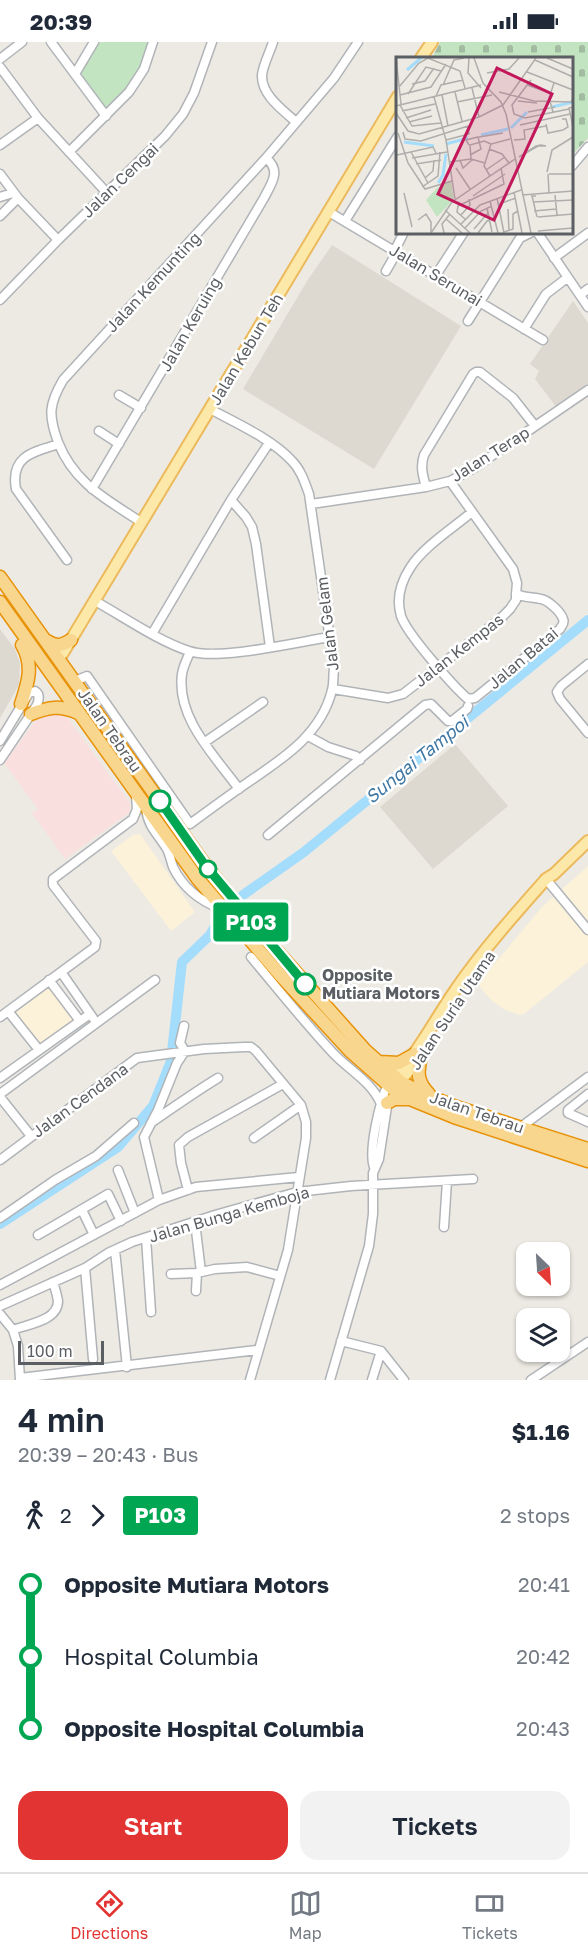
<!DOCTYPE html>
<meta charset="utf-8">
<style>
:root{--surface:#fff;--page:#f2f2f3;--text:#1f2937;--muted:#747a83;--line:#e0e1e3;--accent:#e23533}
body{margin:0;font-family:"Golos Text",sans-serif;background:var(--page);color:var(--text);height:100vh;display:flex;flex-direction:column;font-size:22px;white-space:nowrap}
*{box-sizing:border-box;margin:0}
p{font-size:20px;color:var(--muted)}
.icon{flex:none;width:33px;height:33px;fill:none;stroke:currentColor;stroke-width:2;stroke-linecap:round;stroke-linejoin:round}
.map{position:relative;height:1338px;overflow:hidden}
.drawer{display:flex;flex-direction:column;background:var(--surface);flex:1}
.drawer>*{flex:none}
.badge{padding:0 12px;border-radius:4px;font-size:21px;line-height:39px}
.needle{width:39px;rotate:155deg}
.controls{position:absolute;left:516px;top:1200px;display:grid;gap:12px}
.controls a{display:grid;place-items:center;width:54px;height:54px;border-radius:12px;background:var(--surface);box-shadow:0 2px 4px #0004;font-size:30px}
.scale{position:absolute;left:18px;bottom:15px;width:86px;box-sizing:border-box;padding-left:6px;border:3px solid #5b5f63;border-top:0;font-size:16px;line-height:21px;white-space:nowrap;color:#5b5f63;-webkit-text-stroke:4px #fff;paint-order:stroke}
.map>.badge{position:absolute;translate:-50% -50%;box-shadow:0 0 0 3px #fff}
.legs{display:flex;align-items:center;gap:9px;height:66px;padding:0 18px;font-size:20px}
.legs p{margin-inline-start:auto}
.headline{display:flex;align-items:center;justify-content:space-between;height:102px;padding:0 18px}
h1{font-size:33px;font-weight:600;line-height:45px}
.button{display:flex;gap:12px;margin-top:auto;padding:12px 18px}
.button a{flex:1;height:69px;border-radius:18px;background:var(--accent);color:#fff;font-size:24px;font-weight:600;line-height:69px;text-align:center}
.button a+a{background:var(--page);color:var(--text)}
ul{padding:0 18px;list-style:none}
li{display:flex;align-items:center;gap:21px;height:72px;font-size:22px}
li i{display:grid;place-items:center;width:9px;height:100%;margin:0 8px;background:currentColor}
li i::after{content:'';width:15px;height:15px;margin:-8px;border:4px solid;border-radius:50%;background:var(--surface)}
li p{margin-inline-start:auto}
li:first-child i{background:linear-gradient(#0000 50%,currentColor 0)}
li:last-child i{background:linear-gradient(currentColor 50%,#0000 0)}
.status{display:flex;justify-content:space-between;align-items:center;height:42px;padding:0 30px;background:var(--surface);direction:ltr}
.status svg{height:16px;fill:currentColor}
.menu{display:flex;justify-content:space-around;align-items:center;height:84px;border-top:2px solid var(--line);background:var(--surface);font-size:16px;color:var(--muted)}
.menu a{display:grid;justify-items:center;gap:3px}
.menu .on{color:var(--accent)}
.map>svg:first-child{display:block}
.commercial{fill:#fcf1d9}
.education{fill:#ddd9d1}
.medical{fill:#fadfdf}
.cemetery{fill:url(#cemetery-stones)}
.green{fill:#c2e4c0}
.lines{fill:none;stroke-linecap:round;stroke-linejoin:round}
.river{stroke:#a4dcfc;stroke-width:10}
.minor-casing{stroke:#b0b4b8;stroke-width:11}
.major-casing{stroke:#ecba5d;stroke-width:14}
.highway-casing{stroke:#e79209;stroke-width:15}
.minor{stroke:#fff;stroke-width:8}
.major{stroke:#fce9a9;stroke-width:10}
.highway{stroke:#f9d68e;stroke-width:12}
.line-1-casing{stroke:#fff;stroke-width:14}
.line-1{stroke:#00a651;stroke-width:9}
.stop-1-dot{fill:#fff;stroke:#00a651;stroke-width:3}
.labels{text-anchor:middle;stroke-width:5;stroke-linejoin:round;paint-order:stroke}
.street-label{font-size:16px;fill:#5b5f63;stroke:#fff}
.stop-label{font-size:16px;font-weight:bold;fill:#5b5f63;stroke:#fff;text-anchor:start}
.water-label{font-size:18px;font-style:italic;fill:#4078a4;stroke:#fff}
.inset-river{fill:none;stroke:#a4dcfc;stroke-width:3}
.inset-road{fill:none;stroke:#afaeac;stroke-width:1.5}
.view{fill:#c2185b;fill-opacity:0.15;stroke:#c2185b;stroke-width:3}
.inset-edge{fill:none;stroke:#5b5f63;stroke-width:3}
</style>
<div class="status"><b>20:39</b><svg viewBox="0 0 49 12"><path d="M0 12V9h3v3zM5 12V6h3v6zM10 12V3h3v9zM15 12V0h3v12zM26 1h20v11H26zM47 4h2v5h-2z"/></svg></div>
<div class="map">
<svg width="588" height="1338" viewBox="0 0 588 1338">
<defs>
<pattern id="cemetery-stones" width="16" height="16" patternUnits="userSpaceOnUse" patternTransform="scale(1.5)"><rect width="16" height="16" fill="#c2e4c0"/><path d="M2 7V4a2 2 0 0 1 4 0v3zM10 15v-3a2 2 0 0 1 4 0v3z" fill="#a1bca0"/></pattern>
</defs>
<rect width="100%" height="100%" fill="#edeae3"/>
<!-- commercial -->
<path class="commercial" d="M140,792l55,78 -24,19 -60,-80 22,-16z
M588,824v96l-64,52 -4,1 -15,-5 -14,-10 -11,-13v-6l62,-74z
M49,941l28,38 -38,26 -28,-36z"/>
<!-- education -->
<path class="education" d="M332,203l129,81 -87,143 -131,-80 64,-108z
M573,259l15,22v63l-31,22 -22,-29 4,-8 -9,-7z
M0,587l15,20 5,14 -1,22 -19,33z
M455,702l53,62 -75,63 -53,-62z"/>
<!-- medical -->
<path class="medical" d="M41,672l25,2 64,87v9l-65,47 -33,-46 6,-4 -34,-46z"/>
<!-- cemetery -->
<path class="cemetery" d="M440,0h148v96l-16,17v-97h-140z"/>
<!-- green -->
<path class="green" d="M97,0h53c-11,34 -19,42 -45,66l-26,-33z"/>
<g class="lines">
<!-- river -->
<path class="river" d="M243,853l61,-43 284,-232
M0,1182l118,-77 35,-41 18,-45 11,-99 28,-27 11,-19"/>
<!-- minor casing -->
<g class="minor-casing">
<path id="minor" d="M51,0l55,74
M273,0c-3,10 -10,23 -11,33 -1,20 21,35 34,47
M0,17l22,-17
M0,25l38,51 69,75
M75,32l19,-32
M0,103l38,-27
M69,110l60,-60 15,-23 9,-27
M572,124l16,-19
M0,132l18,24 40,42
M0,155l13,-4
M329,170l214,128
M0,174l18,-18
M345,179l53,-85
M537,190l51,75
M395,208l9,-18
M554,216l34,-25
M386,229l11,-19
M436,233l28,-43
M580,253l8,-6
M0,258l58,-60 107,-104 18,-22 11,-21 18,-51
M468,279l52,-83 12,-6
M524,287l22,-35 21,-16
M119,353l22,13
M99,389l20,13
M59,402c-26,8 -49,12 -43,45l51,71
M426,445c-3,-11 -6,-20 -2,-32l49,-81 3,-2h4l33,26 22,28
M92,447l172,-291c7,-14 18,-27 2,-40
M231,458l15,17 6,10 4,17 14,103
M311,462l115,-17 24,-6 24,-13 114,-78
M472,470c-19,16 -49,35 -62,56 -9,14 -14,31 -9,48 6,18 52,70 67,83l7,-1 85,-69c2,-4 5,-6 3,-10 -2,-7 -15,-19 -22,-20 -8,-2 -16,-1 -25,-5
M141,480c-35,-23 -67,-39 -83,-80 -10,-27 -9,-38 5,-62l203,-222 68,-80 24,-36
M95,559c29,16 63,40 94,50 28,10 109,-9 141,-14
M152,592l79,-134 38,-57
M190,610c-3,7 -7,15 -8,22 -6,44 33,82 57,115
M588,622l-27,22 -4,6 3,7 28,34
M75,639l12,-5 103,148c19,-14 38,-28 57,-41 35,-24 74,-48 85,-93 2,-7 1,-15 2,-23l-25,-173c-4,-11 -8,-24 -17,-33 -20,-22 -56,-38 -82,-52
M333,647l55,9 15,-4 97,-75 10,-10 6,-9v-6l1,-11 -4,-14 -63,-88
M308,694l20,11 28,9 4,4
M0,699l29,-48 6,-2c5,3 4,9 2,14l-37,55
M205,700l58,-40
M146,767c2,18 12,25 21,40 3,6 4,12 6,18 10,21 27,34 48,42
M268,793l157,-130 6,-1 17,17h4l15,-12 1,-3
M546,837l42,51
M251,915c27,32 53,65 82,96 16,17 39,29 48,51
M61,930l32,46
M49,938l31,41
M8,969l31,39
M0,975l95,-70 1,-6 -43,-56v-6l80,-60 4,-10 -1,-14
M0,1036l90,-64
M0,1052l155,-114
M588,1052l-20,16v3l20,9
M0,1055l31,39
M152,1080c22,-15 43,-30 66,-44
M521,1085l67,-50
M254,1096l47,-33
M0,1118l137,-102 67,-9 40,-2h7l5,4 45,54 5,17v16l-18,112 -38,130
M374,1125c-6,-17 6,-66 14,-83
M118,1128l17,43
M188,1148l-7,-27 -2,-18 9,-8 95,-53
M159,1158l-15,-63 14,-27 19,-47 8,-12 -5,-8 4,-17
M82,1168l12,25
M0,1176l55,-38 41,-24 38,-33
M195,1180l6,50
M444,1185l3,-46
M38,1193l70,-41 13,27
M146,1196l5,74
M115,1208l12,117
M85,1226l8,91
M171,1232l26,-1
M0,1243l159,-85 37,-13 103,-10
M196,1249l1,-18 18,-4 32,-2 33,9
M0,1264l85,-38 23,-15 24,-11 83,-27 82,-23 54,-6 122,-7
M0,1272l13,16 5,16 2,34
M13,1288c15,-6 45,-9 45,-29 -1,-6 -3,-13 -5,-19
M341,1299l40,10 23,29
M20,1336l237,-28
M330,1338l39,-134 4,-32v-41l6,-14 9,-59
M372,1338l9,-29
M531,1338l57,-38"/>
</g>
<!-- major casing -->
<g class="major-casing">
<path id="major" d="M421,16l11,-16
M58,615l5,-4 335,-557
M390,1041c27,-28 44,-62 66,-94 27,-39 59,-75 90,-110l8,-5 34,-33
M395,1045l25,-29"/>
</g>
<!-- highway casing -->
<g class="highway-casing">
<path id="highway" d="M0,535l205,288 45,56 115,129 36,32 25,13 30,12 132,42
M0,560l197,276 84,98 69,75 43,38 17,10 44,18 134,44
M47,599c10,6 14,5 24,-1
M21,662c7,-21 13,-39 1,-59
M31,672c18,-7 29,-9 47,-1
M421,1015c-4,15 -4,25 8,37
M379,1020l20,1 16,-9
M387,1061l7,-4h15"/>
</g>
<!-- minor -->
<use href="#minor" class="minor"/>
<!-- major -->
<use href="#major" class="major"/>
<!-- highway -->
<use href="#highway" class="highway"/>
</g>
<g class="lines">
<!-- line-1 casing -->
<g class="line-1-casing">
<path id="line-1" d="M160,759l45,64 100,119"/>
</g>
<!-- line-1 -->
<use href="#line-1" class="line-1"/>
</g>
<!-- markers -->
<g class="stop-1-dot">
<circle cx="160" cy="759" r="10"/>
<circle cx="208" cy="827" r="8"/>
<circle cx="305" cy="942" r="10"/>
</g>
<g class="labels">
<!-- street labels -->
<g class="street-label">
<text transform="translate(120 138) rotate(-44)" y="6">Jalan Cengai</text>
<text transform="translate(436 233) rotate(31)" y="6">Jalan Serunai</text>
<text transform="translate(153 240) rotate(-47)" y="6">Jalan Kemunting</text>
<text transform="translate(190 282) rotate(-60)" y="6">Jalan Keruing</text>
<text transform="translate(246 307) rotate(-59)" y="6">Jalan Kebun Teh</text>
<text transform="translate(490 412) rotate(-32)" y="6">Jalan Terap</text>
<text transform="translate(327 582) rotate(-97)" y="6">Jalan Gelam</text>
<text transform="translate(459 608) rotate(-38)" y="6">Jalan Kempas</text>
<text transform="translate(523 616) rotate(-40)" y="6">Jalan Batai</text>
<text transform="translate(110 688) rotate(55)" y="6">Jalan Tebrau</text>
<text transform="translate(452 968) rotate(-56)" y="6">Jalan Suria Utama</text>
<text transform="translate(80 1058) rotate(-36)" y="6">Jalan Cendana</text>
<text transform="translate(477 1070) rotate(19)" y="6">Jalan Tebrau</text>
<text transform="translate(229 1172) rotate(-16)" y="6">Jalan Bunga Kemboja</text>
</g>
<!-- stop labels -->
<g class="stop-label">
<text x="322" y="939">Opposite<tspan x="322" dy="18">Mutiara Motors</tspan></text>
</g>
<!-- water labels -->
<g class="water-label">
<text transform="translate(417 718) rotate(-39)" y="6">Sungai Tampoi</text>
</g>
</g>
<!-- overview -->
<g transform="translate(396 15)">
<rect width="177" height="177" fill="#edeae3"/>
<path d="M55,124l3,18 -17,18 -11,-17 11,-12z" fill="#c2e4c0"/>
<path class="inset-river" d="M11,13l14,-12M156,50l21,-5M115,71l16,-16M85,78l27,-6M8,85l30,4M50,87l22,-6M42,126l5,-8 3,-21"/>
<path class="inset-road" d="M0,1l5,46M73,1l-1,15 13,15M78,1l9,25 18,19 5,12 25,119M151,1l26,11M139,3l38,17M131,15l46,18M91,16l22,-4 10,-11M135,23l-19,25 2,9 11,4 44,-9M16,27l13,-3 9,-13M47,28l11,-25 10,-2M131,28l23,8M3,30l20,-24 9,-5 32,13 5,17M76,31l7,29M59,35l7,29M103,35l35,9 37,1 2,-4M12,37l18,-27 15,4M4,38l31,-8 15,-23M46,38l6,31M40,39l5,-11 22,-5M38,40l12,43 9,59M122,44l19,2M61,45l35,-7M4,48l12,21 29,-3M107,48l33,-47M0,49l85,-21M177,50l-4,1 4,19M6,54l33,-7M132,55l27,-5M157,55l-4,-14 5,-15M0,56l12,18 11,3 60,-17 24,-12M10,61l25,-8M13,65l23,-6M150,67l2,9 15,-3 5,-3 -2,-8h-4M124,68l50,-11M7,75l2,7 16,2 47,-15M2,76l10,30 17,26 27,-8M83,80l24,-4M50,83l23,-6 -1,-8M118,83l11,-1 -1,-9 22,-4M73,88l-3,-5 12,-3 3,12 -11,6M145,88l5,1h-8l-19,11 17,-11zM93,92l13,5 7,9M15,95l17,31M1,98l36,-8 3,6M16,101l35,-6M75,102l-1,-14 14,-4 7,3M64,103l3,8 10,-9M53,105l22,-3 14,4M20,107l25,-4M60,111l14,21M90,113l19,-13M151,115l5,-22 21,-13M152,117l1,19M153,117h24M94,119l-6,-10 7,-22 19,-5M29,121l8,-7 1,-11M26,130l16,-11 2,-24M118,135l8,41M8,136l8,34M126,138l51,-4M159,138l2,20M77,139l32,-22M140,139h-4l5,21M101,141l7,35M94,144l8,32M137,145l40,-2M103,147l17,-6M91,151l5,24M112,152l1,22M49,153l25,23M138,154l22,-2M65,158l9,-10 -1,-6M142,160l35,-3M50,162l16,14M69,162l-8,-7 1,-6 46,-22 -3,-16M22,163l8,-6 5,8v10M65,167l19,-19 41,-15M69,171l16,-17 11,-5M78,172l14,-16M142,174l35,-3M108,175l9,-3v-15l5,-3M35,176l21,-31 63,-43M48,176l-2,-9 8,-10M82,176l9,-12 8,-3"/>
<path class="view" d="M101,11l55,26 -58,126 -56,-26z"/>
<rect width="177" height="177" class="inset-edge"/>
</g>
</svg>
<div class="controls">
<a><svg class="needle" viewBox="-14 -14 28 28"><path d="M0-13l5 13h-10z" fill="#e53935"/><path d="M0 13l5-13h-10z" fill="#747a83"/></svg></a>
<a><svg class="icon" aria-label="layers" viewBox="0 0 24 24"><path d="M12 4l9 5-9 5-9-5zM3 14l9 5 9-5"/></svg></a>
</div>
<div class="scale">100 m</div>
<b class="badge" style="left:251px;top:880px;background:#00a651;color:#fff">P103</b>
</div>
<section class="drawer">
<div class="headline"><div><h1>4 min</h1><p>20:39 – 20:43 · Bus</p></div><b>$1.16</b></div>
<div class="legs"><svg class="icon" aria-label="walk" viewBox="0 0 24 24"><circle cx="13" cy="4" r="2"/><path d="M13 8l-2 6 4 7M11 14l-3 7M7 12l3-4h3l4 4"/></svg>2<svg class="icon" aria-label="forward" viewBox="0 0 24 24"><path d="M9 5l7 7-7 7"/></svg><b class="badge" style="background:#00a651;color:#fff">P103</b><p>2 stops</p></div>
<ul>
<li><i style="color:#00a651"></i><b>Opposite Mutiara Motors</b><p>20:41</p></li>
<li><i style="color:#00a651"></i><span>Hospital Columbia</span><p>20:42</p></li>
<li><i style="color:#00a651"></i><b>Opposite Hospital Columbia</b><p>20:43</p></li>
</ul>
<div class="button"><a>Start</a><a>Tickets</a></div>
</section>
<nav class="menu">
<a class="on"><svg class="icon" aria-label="directions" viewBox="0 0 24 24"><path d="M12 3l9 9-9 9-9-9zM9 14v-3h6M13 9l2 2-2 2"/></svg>Directions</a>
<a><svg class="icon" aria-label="map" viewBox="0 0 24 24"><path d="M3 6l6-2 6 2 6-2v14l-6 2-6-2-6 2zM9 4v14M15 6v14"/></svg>Map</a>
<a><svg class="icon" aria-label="tickets" viewBox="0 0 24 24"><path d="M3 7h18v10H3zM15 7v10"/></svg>Tickets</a>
</nav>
